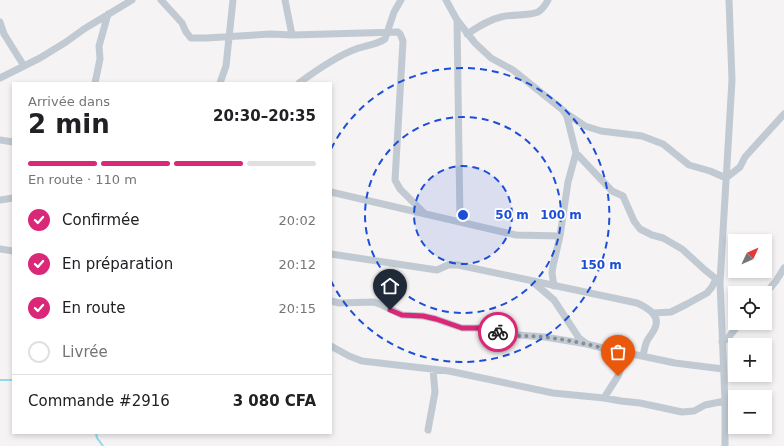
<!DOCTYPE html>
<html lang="fr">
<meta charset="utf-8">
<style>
:root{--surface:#fff;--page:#f2f2f2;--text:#202124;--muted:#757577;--line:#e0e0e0;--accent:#db2777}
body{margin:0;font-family:"DejaVu Sans",sans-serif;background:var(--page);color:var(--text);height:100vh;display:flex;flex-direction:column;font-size:15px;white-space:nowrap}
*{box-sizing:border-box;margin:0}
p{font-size:13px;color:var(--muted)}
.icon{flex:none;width:22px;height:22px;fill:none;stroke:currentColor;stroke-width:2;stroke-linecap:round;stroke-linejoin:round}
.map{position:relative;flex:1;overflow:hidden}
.side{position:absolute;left:12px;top:82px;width:320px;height:352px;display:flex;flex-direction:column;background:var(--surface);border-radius:0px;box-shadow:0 2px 6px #0003}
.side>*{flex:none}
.needle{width:26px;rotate:46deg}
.tools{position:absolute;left:728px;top:234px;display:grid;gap:8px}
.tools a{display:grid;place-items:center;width:44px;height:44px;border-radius:0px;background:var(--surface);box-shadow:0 2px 6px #0003;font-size:20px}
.pin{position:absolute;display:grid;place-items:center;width:34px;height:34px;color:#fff;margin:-41px -17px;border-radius:50% 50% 50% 0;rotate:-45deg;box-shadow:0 0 4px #0007}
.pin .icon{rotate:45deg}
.courier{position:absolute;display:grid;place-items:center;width:40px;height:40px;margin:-20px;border:3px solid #db2777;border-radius:50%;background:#fff;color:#222;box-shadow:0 1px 5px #0007}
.headline em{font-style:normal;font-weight:600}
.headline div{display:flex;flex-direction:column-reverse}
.headline{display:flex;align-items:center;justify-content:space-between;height:68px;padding:0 16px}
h1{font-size:26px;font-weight:600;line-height:30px}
.bar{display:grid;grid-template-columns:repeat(4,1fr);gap:6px 4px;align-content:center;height:48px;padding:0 16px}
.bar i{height:5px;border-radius:3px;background:var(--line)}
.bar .on{background:var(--accent)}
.bar p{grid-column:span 4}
.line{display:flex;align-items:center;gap:10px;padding:0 16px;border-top:1px solid var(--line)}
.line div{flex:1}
ol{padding:0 16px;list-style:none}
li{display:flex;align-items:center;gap:12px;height:44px}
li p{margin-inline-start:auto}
li .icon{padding:4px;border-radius:50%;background:var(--accent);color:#fff;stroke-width:4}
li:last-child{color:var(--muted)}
li i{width:22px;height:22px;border:2px solid var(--line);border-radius:50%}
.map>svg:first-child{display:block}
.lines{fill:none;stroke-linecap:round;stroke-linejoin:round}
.stream{stroke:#90daee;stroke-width:2}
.minor{stroke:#c1cad2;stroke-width:7}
.done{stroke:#868d94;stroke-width:4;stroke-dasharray:0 7.2}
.route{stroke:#db2777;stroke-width:5}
.ring{fill:none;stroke:#1d4ed8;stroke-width:2;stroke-dasharray:7 5}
.centre{fill:#1d4ed8;stroke:#fff;stroke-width:2}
.ring-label{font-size:12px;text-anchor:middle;font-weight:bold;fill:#1d4ed8;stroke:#fff;stroke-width:3.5;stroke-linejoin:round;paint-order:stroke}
</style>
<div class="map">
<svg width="784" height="446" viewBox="0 0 784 446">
<rect width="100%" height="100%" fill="#f5f3f3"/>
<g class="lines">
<path class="stream" d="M 0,380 L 13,380
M 96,433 L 97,438 L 103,446"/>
<path class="minor" d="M 161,0 L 182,23 L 186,32 L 191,38 L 206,38 L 271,34 L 292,35 L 398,32 L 400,34 L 403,41 L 395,180 L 400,189 L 425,214
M 285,0 L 292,35
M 446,0 L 457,20 L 475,43 L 491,58 L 513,70 L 564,111 L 567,117 L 576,153 L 612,191 L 623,196 L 634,221 L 640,229 L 652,235 L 663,238 L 682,249 L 705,270 L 720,282
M 457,20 L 460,221
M 0,22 L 4,34 L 24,66
M 467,34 C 478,27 488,20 501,17 C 512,14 529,16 538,12 C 543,9 546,4 548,0
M 0,78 L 40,58 L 66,42 L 84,29 L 132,0
M 95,83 L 100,59 L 99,46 L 108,14
M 220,83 L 226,66 L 233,0
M 299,83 C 314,72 339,55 356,49 C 366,45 376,45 385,39 L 394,12 L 401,0
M 564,112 L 585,126 L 601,131 L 642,136 L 663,144 L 689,165 L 710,171 L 726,178 L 740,167 L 745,157 L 784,114
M 0,140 L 13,142
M 331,192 L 516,235 L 560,236
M 0,200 L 13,198
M 0,249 L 13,251
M 331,254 L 437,270 L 448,265 L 458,265 L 637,303 C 648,308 662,316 654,330 C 652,334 649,337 647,341 C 645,345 644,351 643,356
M 534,283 L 554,300 L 579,338 L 587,344 L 622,353
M 554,286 L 552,273 L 553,266 L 560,236 L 568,182 L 576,153
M 765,294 L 776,281 L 784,268
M 331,301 L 339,303 L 374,302 L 382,305 L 402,315 L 423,316 L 436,319 L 462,328 L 489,328 L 503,334 L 545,337 L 587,344
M 654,313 L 671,312 L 687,304 L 707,293 L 712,287 L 716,279
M 722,342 L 727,339 L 740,323
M 331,346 L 349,356 L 362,361 L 449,371 L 553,393 L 604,398 L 621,401 L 640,403 L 682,412 L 694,411 L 705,405 L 725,401
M 604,398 L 618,376 L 621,368 L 622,353 L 637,355 L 675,363 L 723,369
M 428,430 L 435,392 L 433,370
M 725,446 L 725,401 L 720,282 L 732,80 L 729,0"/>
</g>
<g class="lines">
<path class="done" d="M 498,332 C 513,338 528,335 544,337 C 570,340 597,346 622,353 L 621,368 L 618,376"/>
<path class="route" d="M 390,310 L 402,315 L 423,316 L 436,319 L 462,328 L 489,328 L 498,332"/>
</g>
<circle cx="463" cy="215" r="49" fill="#1d4ed8" fill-opacity=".12"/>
<g class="ring">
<circle cx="463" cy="215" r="49"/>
<circle cx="463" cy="215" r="98"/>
<path d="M331 149A147 147 0 1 1 331 281"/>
</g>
<circle cx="463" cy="215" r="6" class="centre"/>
<g class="ring-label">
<text x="512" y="219">50 m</text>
<text x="561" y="219">100 m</text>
<text x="601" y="269">150 m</text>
</g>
</svg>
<div class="tools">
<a><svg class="needle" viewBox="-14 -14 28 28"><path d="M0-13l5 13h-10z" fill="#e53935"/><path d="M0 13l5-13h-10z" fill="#757577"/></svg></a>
<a><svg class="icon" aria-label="locate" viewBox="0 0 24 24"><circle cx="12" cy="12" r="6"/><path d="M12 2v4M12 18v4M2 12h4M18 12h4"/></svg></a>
<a>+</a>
<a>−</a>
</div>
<div class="pin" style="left:618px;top:376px;background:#ea580c"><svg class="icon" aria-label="bag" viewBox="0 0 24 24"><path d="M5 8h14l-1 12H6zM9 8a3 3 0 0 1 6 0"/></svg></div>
<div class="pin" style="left:390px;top:310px;background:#1f2937"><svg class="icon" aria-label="home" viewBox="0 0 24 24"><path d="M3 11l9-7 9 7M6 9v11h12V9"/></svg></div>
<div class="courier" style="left:498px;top:332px"><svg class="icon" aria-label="bike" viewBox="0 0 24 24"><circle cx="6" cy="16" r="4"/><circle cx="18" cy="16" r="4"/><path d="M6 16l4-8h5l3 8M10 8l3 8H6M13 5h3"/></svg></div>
<section class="side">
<div class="headline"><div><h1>2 min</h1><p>Arrivée dans</p></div><em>20:30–20:35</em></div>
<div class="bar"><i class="on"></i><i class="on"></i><i class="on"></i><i></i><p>En route · 110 m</p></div>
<ol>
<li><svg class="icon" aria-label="check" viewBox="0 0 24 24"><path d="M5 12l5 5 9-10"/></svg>Confirmée<p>20:02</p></li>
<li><svg class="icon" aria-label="check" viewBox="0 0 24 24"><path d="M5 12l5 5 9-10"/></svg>En préparation<p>20:12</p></li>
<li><svg class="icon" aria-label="check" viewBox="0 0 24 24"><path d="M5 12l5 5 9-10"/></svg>En route<p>20:15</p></li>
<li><i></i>Livrée</li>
</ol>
<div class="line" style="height:52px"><div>Commande #2916</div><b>3 080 CFA</b></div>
</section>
</div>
